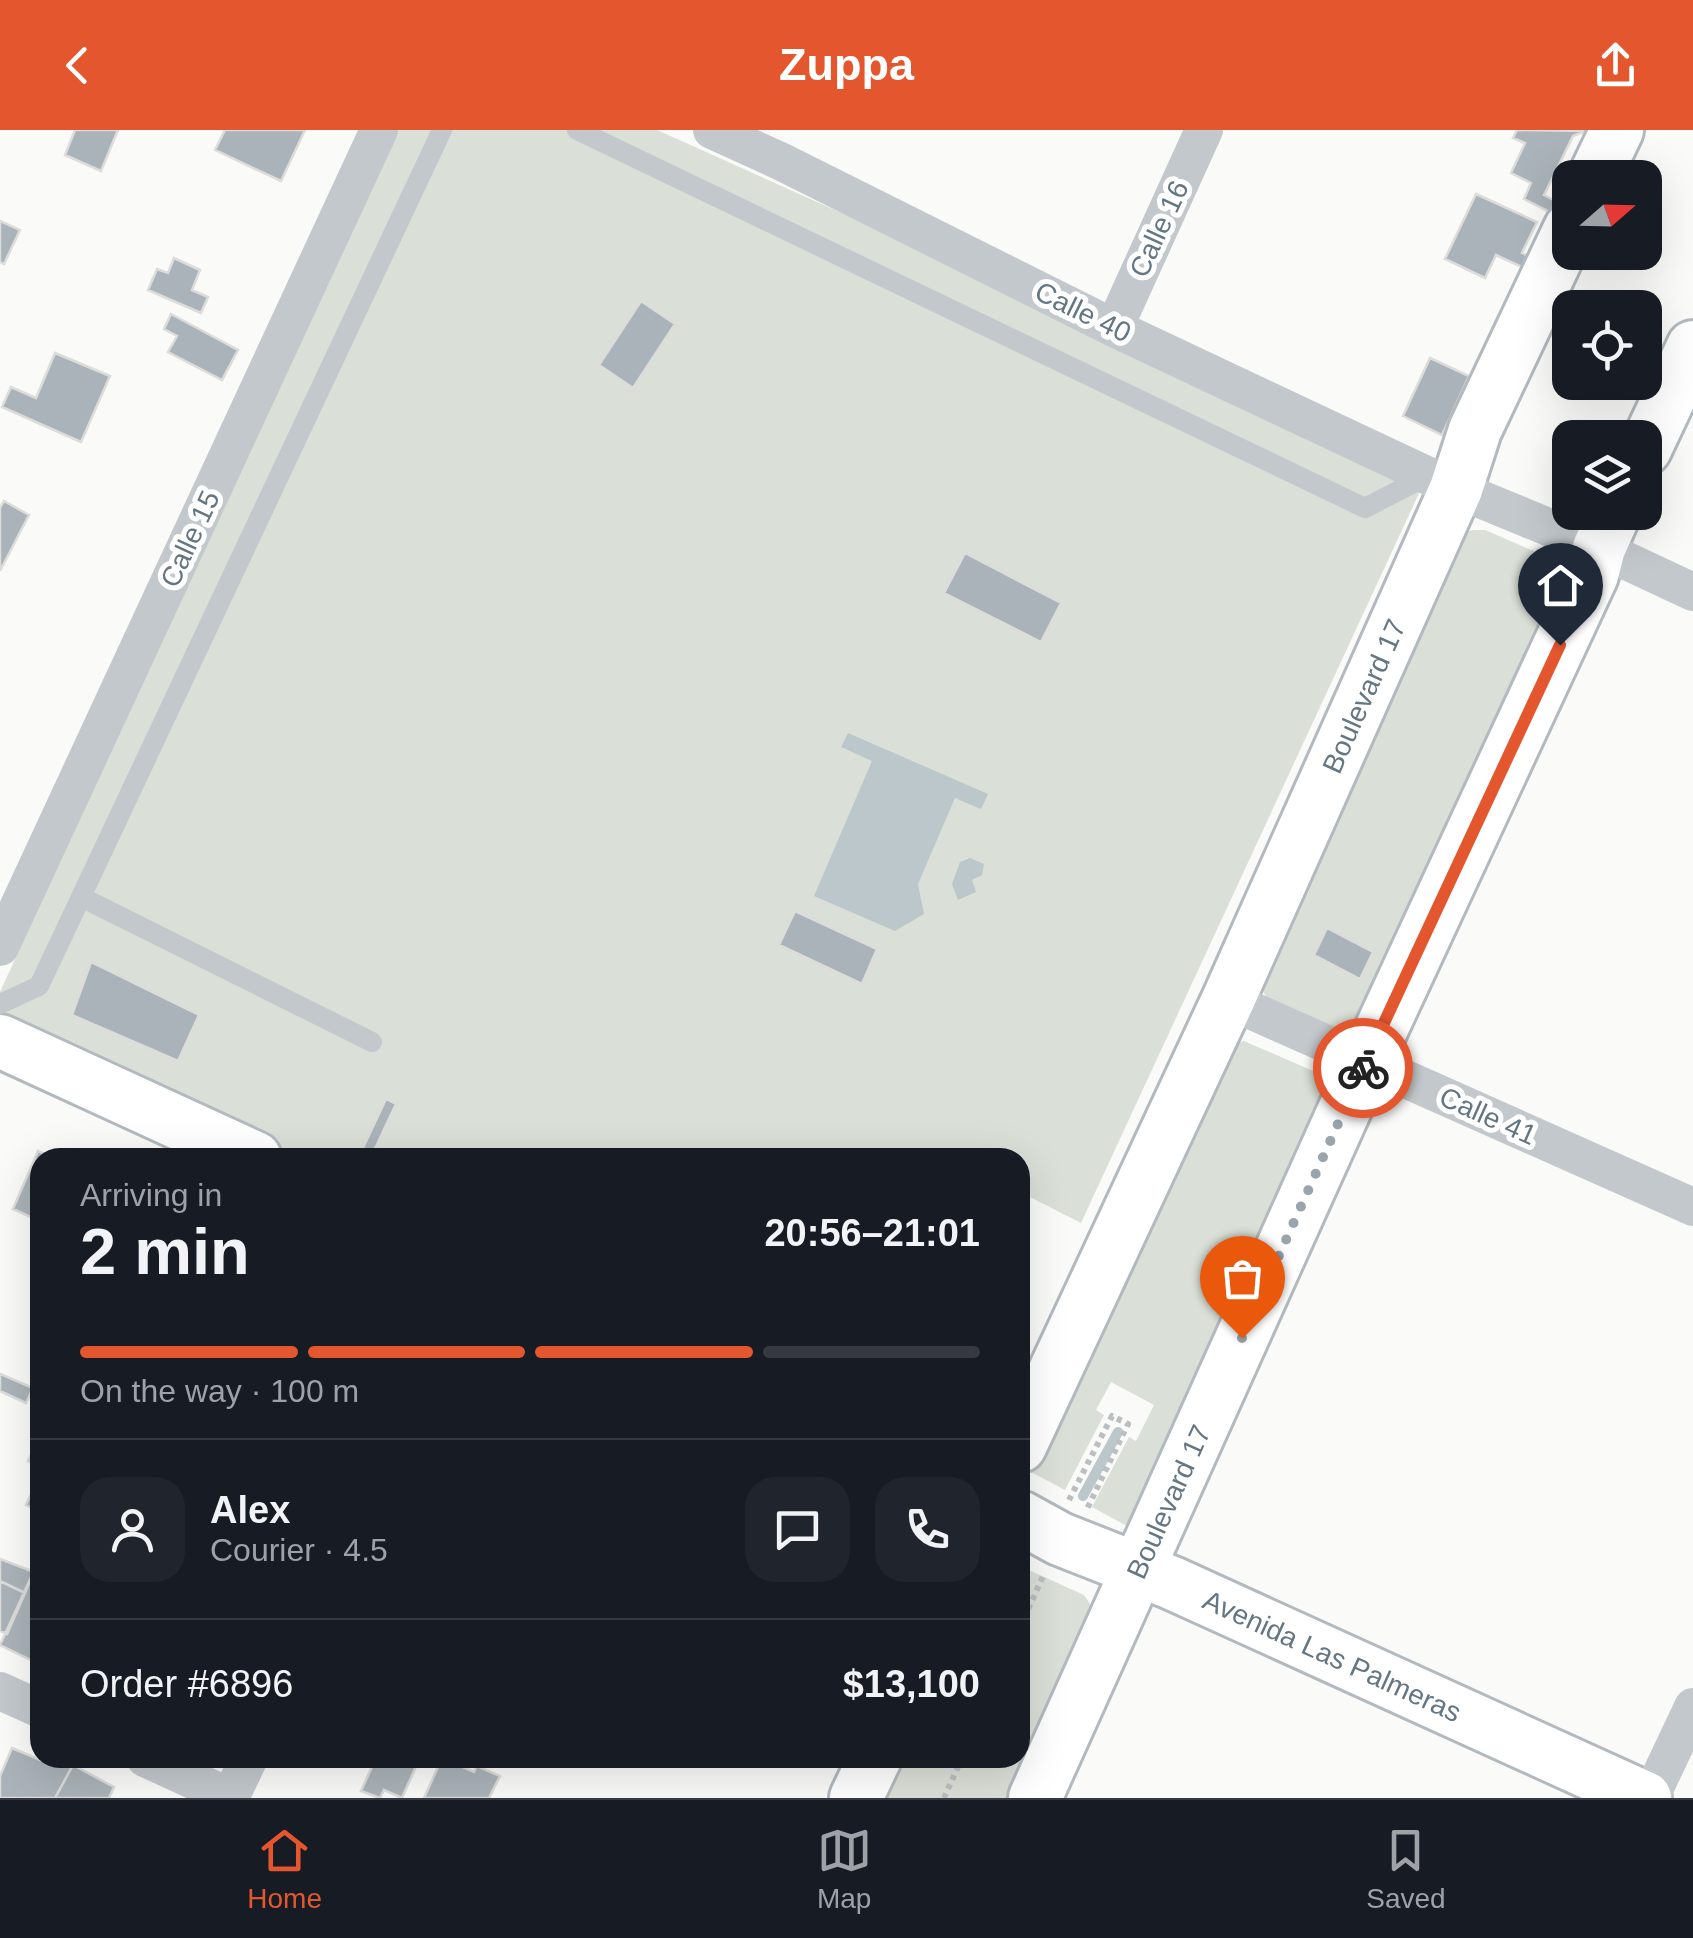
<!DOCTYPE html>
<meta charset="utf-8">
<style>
:root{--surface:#171b24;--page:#20242c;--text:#f1f3f6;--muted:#9ea1a6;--line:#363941;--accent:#e4572e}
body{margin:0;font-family:Helvetica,sans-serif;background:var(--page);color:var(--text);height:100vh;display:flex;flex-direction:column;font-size:38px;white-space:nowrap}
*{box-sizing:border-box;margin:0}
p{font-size:32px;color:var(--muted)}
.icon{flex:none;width:55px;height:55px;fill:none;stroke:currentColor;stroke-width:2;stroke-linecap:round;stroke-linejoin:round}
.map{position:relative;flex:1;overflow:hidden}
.panel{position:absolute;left:30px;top:1018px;width:1000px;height:620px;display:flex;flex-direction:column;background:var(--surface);border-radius:30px;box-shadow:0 10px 40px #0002}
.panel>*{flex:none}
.needle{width:65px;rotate:70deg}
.tools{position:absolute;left:1552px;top:30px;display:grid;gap:20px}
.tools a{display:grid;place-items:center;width:110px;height:110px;border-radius:20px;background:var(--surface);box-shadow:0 10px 40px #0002;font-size:50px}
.pin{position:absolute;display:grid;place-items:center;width:85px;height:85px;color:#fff;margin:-102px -42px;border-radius:50% 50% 50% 0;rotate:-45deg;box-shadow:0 0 10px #0007}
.pin .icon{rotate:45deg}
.courier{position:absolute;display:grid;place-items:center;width:100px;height:100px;margin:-50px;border:8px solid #e4572e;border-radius:50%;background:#fff;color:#222;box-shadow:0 2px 12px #0007}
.head em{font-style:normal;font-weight:700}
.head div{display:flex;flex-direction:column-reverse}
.head{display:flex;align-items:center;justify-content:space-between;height:170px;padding:0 50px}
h1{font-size:65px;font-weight:700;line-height:75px}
.bar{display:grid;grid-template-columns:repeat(4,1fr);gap:15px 10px;align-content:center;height:120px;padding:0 50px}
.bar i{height:12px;border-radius:8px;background:var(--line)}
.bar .current{background:var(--accent)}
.bar p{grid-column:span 4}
.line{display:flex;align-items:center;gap:25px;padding:0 50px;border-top:2px solid var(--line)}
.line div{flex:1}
.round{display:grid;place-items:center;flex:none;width:105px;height:105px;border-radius:30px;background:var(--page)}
header{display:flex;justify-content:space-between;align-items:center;height:130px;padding:0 50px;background:var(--accent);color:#fff;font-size:45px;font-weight:700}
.dock{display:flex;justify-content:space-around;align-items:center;height:140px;border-top:2px solid var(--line);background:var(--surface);font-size:28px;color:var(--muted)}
.dock a{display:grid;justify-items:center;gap:5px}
.dock .current{color:var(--accent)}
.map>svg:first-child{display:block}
.green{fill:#dadfd7}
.water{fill:#bbc7cb}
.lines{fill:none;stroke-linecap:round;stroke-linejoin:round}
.stream{stroke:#bbc7cb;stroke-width:10}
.building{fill:#aab3b9;stroke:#dcdcda;stroke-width:2.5}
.secondary-casing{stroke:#b3babf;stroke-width:58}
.path{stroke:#bbbfc2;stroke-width:6;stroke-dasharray:5 5;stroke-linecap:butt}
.lane{stroke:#c3c8cc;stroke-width:20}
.street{stroke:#c3c8cc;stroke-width:38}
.secondary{stroke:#fff;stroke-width:52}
.done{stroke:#99a4ac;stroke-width:10;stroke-dasharray:0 18}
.route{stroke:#e4572e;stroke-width:12}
.labels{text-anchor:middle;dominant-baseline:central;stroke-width:10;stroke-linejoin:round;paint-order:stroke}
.street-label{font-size:28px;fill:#657683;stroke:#fff}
</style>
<header><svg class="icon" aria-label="back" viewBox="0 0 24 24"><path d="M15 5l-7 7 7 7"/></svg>Zuppa<svg class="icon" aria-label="share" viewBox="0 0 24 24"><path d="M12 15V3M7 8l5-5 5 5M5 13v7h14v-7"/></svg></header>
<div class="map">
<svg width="1693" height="1668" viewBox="0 0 1693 1668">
<rect width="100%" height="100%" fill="#fafaf8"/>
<path class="green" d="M 393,0 L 657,0 L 1427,346 L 1081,1093 L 1020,1062 L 1020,1028 L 297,1027 L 0,881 L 0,862 Z
M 1473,400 L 1485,400 L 1561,433 L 1568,442 L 1353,902 L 1338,902 L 1271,874 L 1264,863 L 1259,847 L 1461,404 Z
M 1244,911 L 1327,947 L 1335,960 L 1138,1402 L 1092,1377 L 1129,1307 L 1136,1311 L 1154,1275 L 1111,1252 L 1096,1280 L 1104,1285 L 1065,1360 L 1029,1341 L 1219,920 Z
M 1020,1436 L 1084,1465 L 1090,1474 L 1090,1486 L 1010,1668 L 868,1668 L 887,1628 L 1020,1628 Z"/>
<path class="water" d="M 848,603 L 988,664 L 981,679 L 955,668 L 918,754 L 924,784 L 895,801 L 814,766 L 872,631 L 841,617 Z
M 970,728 L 984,734 L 982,745 L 972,750 L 976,762 L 958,770 L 952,754 L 960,732 Z"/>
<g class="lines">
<path class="stream" d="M 1083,1366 L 1118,1302"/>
</g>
<path class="building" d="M 75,0 L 118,0 L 101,41 L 65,25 Z
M 225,0 L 305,0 L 281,51 L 215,20 Z
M 1517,0 L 1586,1 L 1573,6 L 1544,65 L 1557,72 L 1552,83 L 1524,69 L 1531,53 L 1511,43 L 1525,13 L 1513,8 Z
M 1476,64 L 1537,92 L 1522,123 L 1540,131 L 1535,143 L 1496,125 L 1485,148 L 1445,129 Z
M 0,91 L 20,100 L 4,134 L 0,132 Z
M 174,128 L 200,140 L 192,160 L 208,167 L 201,183 L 148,160 L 157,139 L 168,143 Z
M 641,171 L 675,194 L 633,258 L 599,235 Z
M 171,184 L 238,220 L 222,250 L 168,222 L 177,206 L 164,199 Z
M 55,223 L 110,246 L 81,312 L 2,277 L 11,257 L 36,268 Z
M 1430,228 L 1469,246 L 1442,305 L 1403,286 Z
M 4,371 L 29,385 L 0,441 L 0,378 Z
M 965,423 L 1061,473 L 1041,512 L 944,463 Z
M 795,781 L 877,819 L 862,854 L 779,815 Z
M 1327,798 L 1373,822 L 1360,849 L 1314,825 Z
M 91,832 L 199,885 L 178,931 L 72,885 Z
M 386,969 L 396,974 L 372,1025 L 362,1020 Z
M 38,1021 L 54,1028 L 40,1028 L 40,1077 L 38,1076 L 33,1088 L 13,1079 Z
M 0,1244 L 33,1258 L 26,1273 L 0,1261 Z
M 40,1307 L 40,1338 L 28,1331 Z
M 40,1345 L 40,1382 L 26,1375 Z
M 0,1429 L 34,1442 L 25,1463 L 0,1451 Z
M 37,1434 L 40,1436 L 39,1534 L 0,1515 Z
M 0,1451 L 25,1463 L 7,1504 L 0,1501 Z
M 12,1618 L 40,1630 L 41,1628 L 58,1628 L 73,1635 L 55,1668 L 0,1668 L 0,1646 Z
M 376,1628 L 404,1628 L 417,1634 L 402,1668 L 384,1660 L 380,1668 L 361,1661 Z
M 442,1628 L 460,1628 L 458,1635 L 474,1642 L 477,1636 L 500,1646 L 489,1668 L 424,1668 Z
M 73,1635 L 114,1657 L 109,1668 L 55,1668 Z"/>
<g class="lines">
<defs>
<g id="secondary">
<path d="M 1594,48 L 1617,0"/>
<path d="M 1645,319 L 1693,217"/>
<path d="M 0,911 L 255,1028"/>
<path id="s1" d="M 1020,1316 L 1228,870 L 1456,359 L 1475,300 L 1570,99"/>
<path id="s2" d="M 1020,1387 L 1060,1409 L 1172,1453 L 1645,1668"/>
<path d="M 856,1668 L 875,1628"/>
<path id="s3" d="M 1035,1668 L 1366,932 L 1592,445 L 1599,418 L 1615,382"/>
</g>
</defs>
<use href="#secondary" class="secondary-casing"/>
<path class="path" d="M 1069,1370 L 1112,1286 L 1128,1294 L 1087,1379
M 1020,1497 L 1044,1444
M 944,1668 L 962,1628"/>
<path class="lane" d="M 577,0 L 1365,378 L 1427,346
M 0,874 L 39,856 L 81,767
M 372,912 L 81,767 L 442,0"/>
<path class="street" d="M 712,0 L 780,31 L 1114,198 L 1456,359 L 1599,418 L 1693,462
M 1114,198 L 1204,0
M 0,817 L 379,0
M 1228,870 L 1693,1077
M 0,1561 L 40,1579
M 145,1628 L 232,1668
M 230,1668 L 249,1628
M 1650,1668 L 1693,1577"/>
<use href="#secondary" class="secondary"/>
</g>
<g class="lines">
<path class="done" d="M 1242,1208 L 1363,938"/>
<path class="route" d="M 1363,938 L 1560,515"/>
</g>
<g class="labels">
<g class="street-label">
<text transform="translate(1159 99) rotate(-65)">Calle 16</text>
<text transform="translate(1083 182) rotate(26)">Calle 40</text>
<text transform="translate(190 409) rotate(-65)">Calle 15</text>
<text stroke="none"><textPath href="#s1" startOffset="825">Boulevard 17</textPath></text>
<text transform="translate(1488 986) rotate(24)">Calle 41</text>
<text stroke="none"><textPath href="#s3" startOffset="325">Boulevard 17</textPath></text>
<text stroke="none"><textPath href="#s2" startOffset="342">Avenida Las Palmeras</textPath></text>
</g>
</g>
</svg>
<div class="tools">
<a><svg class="needle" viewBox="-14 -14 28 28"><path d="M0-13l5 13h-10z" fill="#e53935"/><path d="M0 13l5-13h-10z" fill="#9ea1a6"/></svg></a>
<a><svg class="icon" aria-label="locate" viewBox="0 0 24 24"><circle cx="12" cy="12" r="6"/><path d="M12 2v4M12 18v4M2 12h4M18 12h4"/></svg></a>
<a><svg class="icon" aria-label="layers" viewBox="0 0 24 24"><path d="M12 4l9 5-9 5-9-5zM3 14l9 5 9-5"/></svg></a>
</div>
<div class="pin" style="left:1242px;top:1208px;background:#ea580c"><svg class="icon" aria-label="bag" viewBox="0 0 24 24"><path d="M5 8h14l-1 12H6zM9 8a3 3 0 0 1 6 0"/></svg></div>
<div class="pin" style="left:1560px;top:515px;background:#1f2937"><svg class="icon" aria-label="home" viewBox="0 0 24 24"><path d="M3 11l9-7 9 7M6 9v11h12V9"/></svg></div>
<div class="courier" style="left:1363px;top:938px"><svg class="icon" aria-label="bike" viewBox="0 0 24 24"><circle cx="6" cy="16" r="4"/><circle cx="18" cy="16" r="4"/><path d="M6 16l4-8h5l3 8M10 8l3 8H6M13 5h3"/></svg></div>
<section class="panel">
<div class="head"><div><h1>2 min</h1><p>Arriving in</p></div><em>20:56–21:01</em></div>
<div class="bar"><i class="current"></i><i class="current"></i><i class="current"></i><i></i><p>On the way · 100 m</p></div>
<div class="line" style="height:180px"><a class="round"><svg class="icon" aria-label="person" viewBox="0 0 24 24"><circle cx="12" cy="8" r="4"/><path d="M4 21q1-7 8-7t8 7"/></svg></a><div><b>Alex</b><p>Courier · 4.5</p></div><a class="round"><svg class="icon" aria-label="chat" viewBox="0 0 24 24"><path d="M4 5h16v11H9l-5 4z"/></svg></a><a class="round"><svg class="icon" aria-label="phone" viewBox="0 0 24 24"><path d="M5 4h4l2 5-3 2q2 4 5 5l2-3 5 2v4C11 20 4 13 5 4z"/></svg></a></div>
<div class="line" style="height:130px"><div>Order #6896</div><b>$13,100</b></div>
</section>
</div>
<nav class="dock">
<a class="current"><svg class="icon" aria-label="home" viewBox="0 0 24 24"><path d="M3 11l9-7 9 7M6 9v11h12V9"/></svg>Home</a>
<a><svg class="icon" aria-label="map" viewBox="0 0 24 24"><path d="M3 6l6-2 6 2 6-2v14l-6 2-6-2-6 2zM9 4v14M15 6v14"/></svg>Map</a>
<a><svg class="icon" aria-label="saved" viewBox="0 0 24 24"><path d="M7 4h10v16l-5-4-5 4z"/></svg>Saved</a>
</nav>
